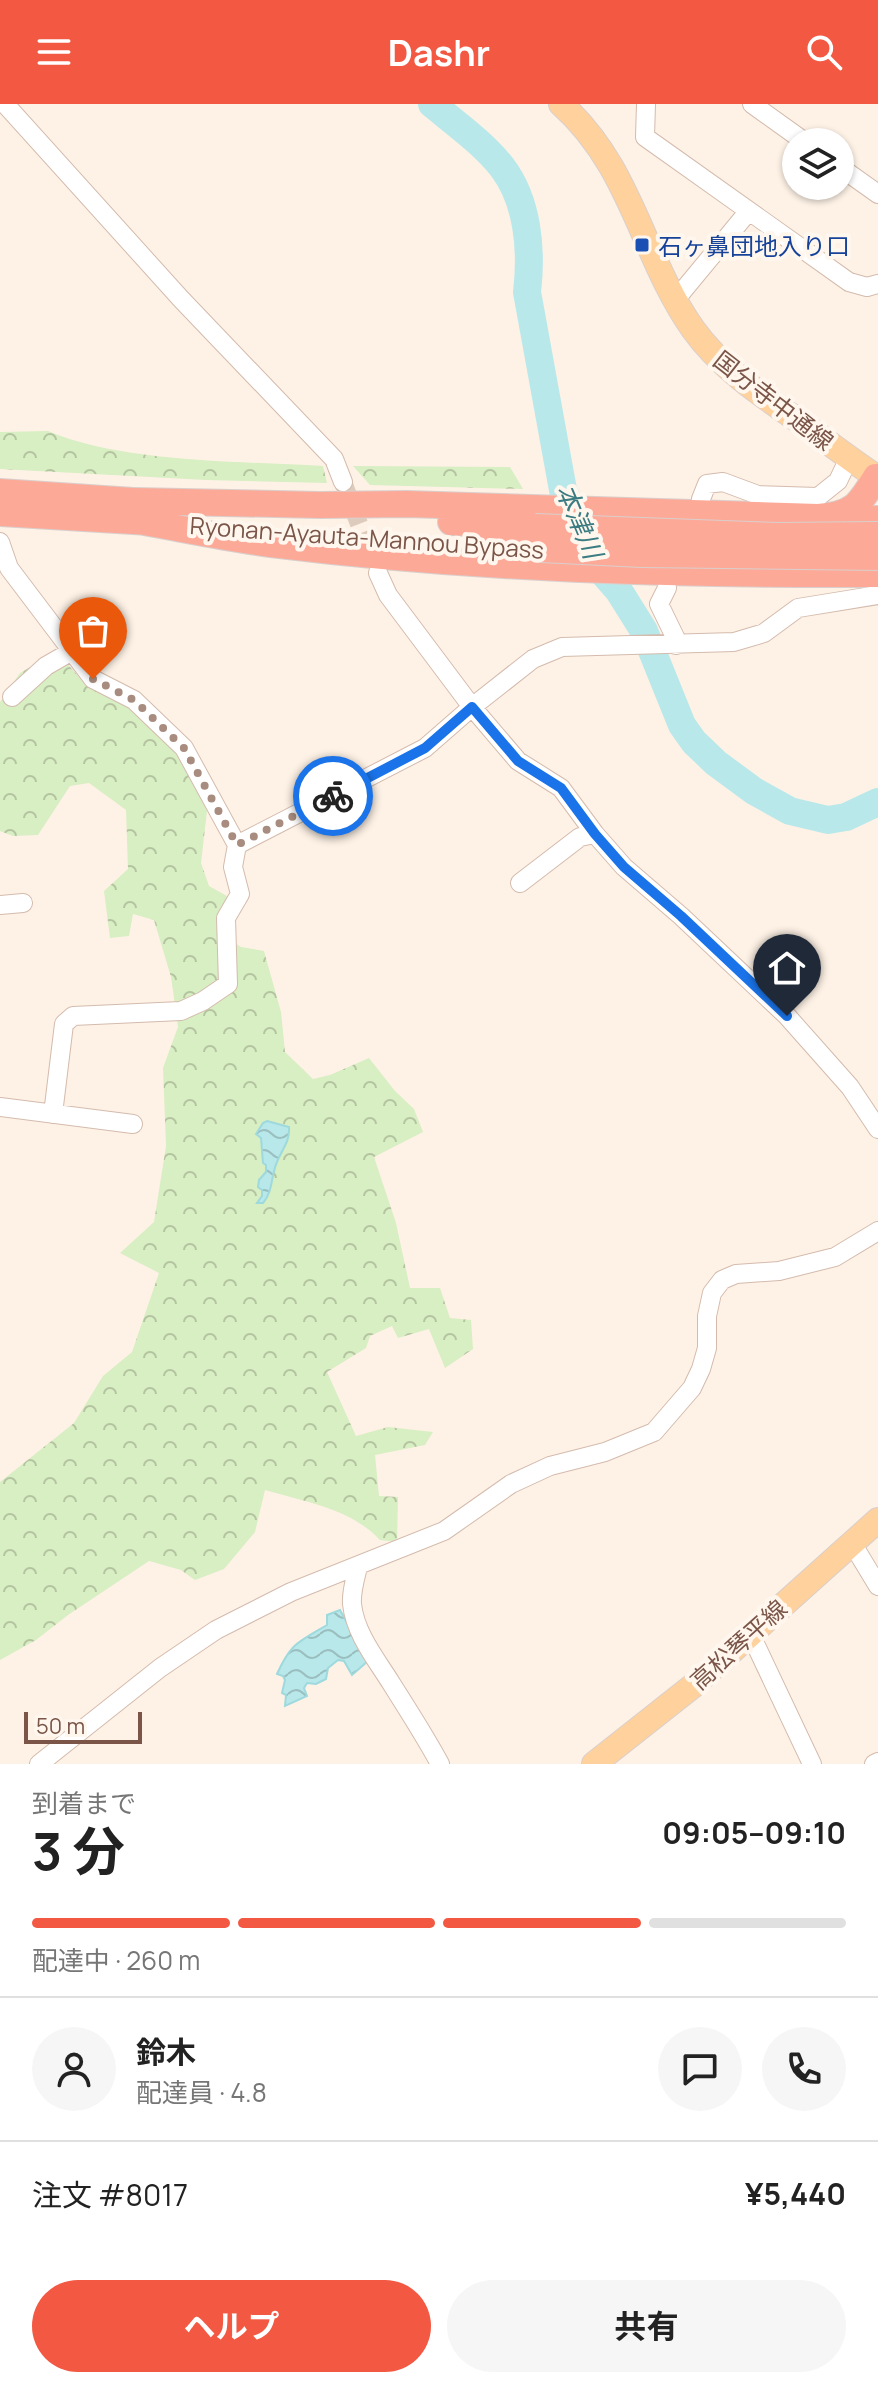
<!DOCTYPE html>
<html lang="ja">
<meta charset="utf-8">
<style>
:root{--surface:#fff;--page:#f6f6f6;--text:#222;--muted:#767676;--line:#e0e0e0;--accent:#f25842}
body{margin:0;font-family:Manrope,"Noto Sans JP",sans-serif;background:var(--page);color:var(--text);height:100vh;display:flex;flex-direction:column;font-size:30px;white-space:nowrap}
*{box-sizing:border-box;margin:0}
p{font-size:26px;color:var(--muted)}
.icon{flex:none;width:44px;height:44px;fill:none;stroke:currentColor;stroke-width:2;stroke-linecap:round;stroke-linejoin:round}
.map{position:relative;height:1660px;overflow:hidden}
.drawer{display:flex;flex-direction:column;background:var(--surface);flex:1}
.drawer>*{flex:none}
.buttons{position:absolute;left:782px;top:24px;display:grid;gap:16px}
.buttons a{display:grid;place-items:center;width:72px;height:72px;border-radius:50%;background:var(--surface);box-shadow:0 2px 6px #0004;font-size:40px}
.scale{position:absolute;left:24px;bottom:20px;width:118px;box-sizing:border-box;padding-left:8px;border:4px solid #7a5548;border-top:0;font-size:22px;line-height:28px;white-space:nowrap;color:#7a5548;-webkit-text-stroke:6px #fff7ee;paint-order:stroke}
.pin{position:absolute;display:grid;place-items:center;width:68px;height:68px;color:#fff;margin:-82px -34px;border-radius:50% 50% 50% 0;rotate:-45deg;box-shadow:0 0 8px #0007}
.pin .icon{rotate:45deg}
.courier{position:absolute;display:grid;place-items:center;width:80px;height:80px;margin:-40px;border:6px solid #1a73e8;border-radius:50%;background:#fff;color:#222;box-shadow:0 2px 10px #0007}
.headline em{font-style:normal;font-weight:700}
.headline div{display:flex;flex-direction:column-reverse}
.headline{display:flex;align-items:center;justify-content:space-between;height:136px;padding:0 32px}
h1{font-size:52px;font-weight:700;line-height:60px}
.bar{display:grid;grid-template-columns:repeat(4,1fr);gap:12px 8px;align-content:center;height:96px;padding:0 32px}
.bar i{height:10px;border-radius:6px;background:var(--line)}
.bar .on{background:var(--accent)}
.bar p{grid-column:span 4}
.line{display:flex;align-items:center;gap:20px;padding:0 32px;border-top:2px solid var(--line)}
.line div{flex:1}
.round{display:grid;place-items:center;flex:none;width:84px;height:84px;border-radius:42px;background:var(--page)}
.button{display:flex;gap:16px;margin-top:auto;padding:16px 32px}
.button a{flex:1;height:92px;border-radius:48px;background:var(--accent);color:#fff;font-size:32px;font-weight:700;line-height:92px;text-align:center}
.button a+a{background:var(--page);color:var(--text)}
header{display:flex;justify-content:space-between;align-items:center;height:104px;padding:0 32px;background:var(--accent);color:#fff;font-size:36px;font-weight:700}
.map>svg:first-child{display:block}
.forest{fill:url(#forest-crowns)}
.water{fill:url(#water-waves);stroke:#9ed9dd;stroke-width:2}
.lines{fill:none;stroke-linecap:round;stroke-linejoin:round}
.river{stroke:#b8e8ea;stroke-width:28}
.minor-tunnel{stroke:#ddcbbe;stroke-width:18;stroke-dasharray:18 9;stroke-linecap:butt}
.minor-casing{stroke:#d4bbad;stroke-width:20}
.major-casing{stroke:#dacfcc;stroke-width:26}
.highway-casing{stroke:#dacfcc;stroke-width:28}
.minor{stroke:#fff;stroke-width:18}
.major{stroke:#ffd19c;stroke-width:24}
.highway{stroke:#fda998;stroke-width:26}
.highway-bridge-casing{stroke:#dacfcc;stroke-width:28;stroke-linecap:butt}
.highway-bridge{stroke:#fda998;stroke-width:26}
.done{stroke:#a88c7f;stroke-width:8;stroke-dasharray:0 14.4}
.route{stroke:#1a73e8;stroke-width:10}
.transit-dot{fill:#1a4fb4;stroke:#fff7ee;stroke-width:3}
.labels{text-anchor:middle;dominant-baseline:central;stroke-width:8;stroke-linejoin:round;paint-order:stroke}
.transit-label{font-size:24px;fill:#164399;stroke:#fff7ee;text-anchor:start}
.street-label{font-size:24px;fill:#7a5548;stroke:#fff7ee}
.water-label{font-size:26px;font-style:italic;fill:#3a7c81;stroke:#fff7ee}
</style>
<header><svg class="icon" aria-label="menu" viewBox="0 0 24 24"><path d="M4 6h16M4 12h16M4 18h16"/></svg>Dashr<svg class="icon" aria-label="search" viewBox="0 0 24 24"><circle cx="10" cy="10" r="6"/><path d="M15 15l6 6"/></svg></header>
<div class="map">
<svg width="878" height="1660" viewBox="0 0 878 1660">
<defs>
<pattern id="forest-crowns" width="20" height="18" patternUnits="userSpaceOnUse" patternTransform="scale(2)"><rect width="20" height="18" fill="#d8eec3"/><path d="M2 6a3 3 0 1 1 6 0M12 15a3 3 0 1 1 6 0" fill="none" stroke="#b4c4a0"/></pattern>
<pattern id="water-waves" width="16" height="10" patternUnits="userSpaceOnUse" patternTransform="scale(2)"><rect width="16" height="10" fill="#b8e8ea"/><path d="M0 5q4-4 8 0t8 0" fill="none" stroke="#9bbfc0"/></pattern>
</defs>
<rect width="100%" height="100%" fill="#fef2e6"/>
<path class="forest" d="M 48,327 C 123,359 240,357 323,362 L 327,379 L 206,376 L 0,365 L 0,328 Z
M 353,362 L 510,363 L 523,385 L 370,381 Z
M 57,548 L 84,579 L 128,603 L 177,646 L 207,707 L 201,759 L 209,782 L 227,792 L 220,829 L 241,843 L 264,847 L 281,908 L 285,948 L 313,975 L 330,971 L 369,954 L 395,987 L 414,1005 L 423,1028 L 374,1053 L 396,1119 L 410,1184 L 440,1184 L 450,1214 L 471,1216 L 473,1245 L 445,1264 L 429,1225 L 398,1234 L 392,1222 L 370,1232 L 366,1244 L 327,1268 L 356,1332 L 388,1323 L 433,1328 L 425,1341 L 375,1351 L 379,1392 L 398,1393 L 397,1438 L 380,1436 C 350,1404 305,1398 265,1386 L 255,1428 L 224,1465 L 195,1476 L 181,1466 L 149,1457 L 68,1511 L 36,1536 L 0,1556 L 0,1378 L 74,1319 L 103,1272 L 132,1248 L 159,1169 L 120,1149 L 154,1118 L 166,1042 L 163,964 L 178,923 L 171,873 L 154,816 L 133,810 L 129,832 L 110,834 L 104,787 L 128,765 L 126,706 L 89,679 L 70,682 L 38,731 L 13,732 L 0,727 L 0,598 L 20,569 Z"/>
<path class="water" d="M 267,1017 L 289,1023 C 290,1038 282,1045 277,1058 C 271,1071 273,1088 263,1099 L 257,1099 L 262,1092 L 262,1086 L 258,1083 L 259,1076 L 266,1068 L 266,1061 L 263,1059 L 261,1034 L 256,1030 L 263,1019 Z
M 340,1506 L 368,1557 L 352,1571 L 344,1557 L 338,1556 L 328,1564 L 326,1575 L 316,1580 L 307,1579 L 304,1584 L 307,1592 L 285,1602 L 286,1591 L 282,1589 L 285,1576 L 283,1572 L 277,1570 C 291,1539 298,1538 327,1521 L 327,1511 Z"/>
<g class="lines">
<path class="river" d="M 432,0 C 455,19 483,39 502,63 C 528,97 532,146 527,188 L 563,386 L 599,464 L 619,487 L 644,527 L 682,621 L 694,638 L 716,659 L 754,687 L 790,707 L 828,716 L 846,713 L 878,698"/>
<path class="minor-tunnel" d="M 343,378 L 374,459"/>
<defs>
<path id="minor" d="M 5,0 L 181,195 L 334,355 L 343,378
M 646,0 L 645,33 L 849,178 L 867,183 L 878,180
M 752,0 L 805,38
M 840,63 L 878,90
M 676,195 L 748,108
M 701,395 L 707,380 L 723,378 L 758,391 L 818,393 L 838,377 L 849,354
M 0,438 L 9,464 L 93,575 L 134,596 L 184,644 L 237,741 L 425,644 L 472,603 L 388,491 L 378,469
M 667,484 L 659,500 L 675,533 L 676,541
M 878,491 L 798,504 L 764,529 L 734,538 L 562,543 L 533,555 L 472,603 L 518,657 L 561,684 L 595,730 L 624,763 L 681,812 L 787,912 L 850,983 L 878,1025
M 12,593 L 46,562 L 72,547
M 520,779 L 580,733 L 595,730
M 0,801 L 23,799
M 0,1003 L 133,1020
M 53,1010 L 64,920 L 73,912 L 181,907 L 203,897 L 228,880 L 226,814 L 240,790 L 233,763 L 237,741
M 852,1439 L 878,1482
M 358,1463 C 355,1475 351,1488 352,1500 C 355,1529 376,1555 391,1579 C 408,1606 425,1632 440,1660
M 750,1529 L 812,1660
M 39,1660 L 160,1564 L 216,1526 L 291,1488 L 444,1427 L 511,1380 L 550,1362 L 605,1348 L 654,1328 L 692,1284 L 701,1265 L 707,1244 L 707,1212 L 712,1189 L 722,1176 L 736,1170 L 779,1167 L 835,1153 L 878,1127
M 874,1660 L 878,1658"/>
<path id="major" d="M 561,0 C 632,63 642,153 693,225 C 721,264 760,290 799,317 C 825,336 851,356 878,374
M 594,1660 L 694,1581 L 878,1416"/>
<path id="highway" d="M 0,388 L 148,398
M 134,397 L 320,401 L 407,400 L 818,413 C 853,411 859,401 876,373
M 0,409 L 150,418
M 834,414 L 878,415
M 133,416 C 179,424 225,434 271,440 C 473,465 675,471 878,470
M 451,418 L 535,423
M 481,441 L 541,445"/>
</defs>
<use href="#minor" class="minor-casing"/>
<use href="#major" class="major-casing"/>
<use href="#highway" class="highway-casing"/>
<use href="#minor" class="minor"/>
<use href="#major" class="major"/>
<use href="#highway" class="highway"/>
<defs>
<path id="highway-bridge" d="M 535,423 L 778,432 L 878,431
M 541,445 L 642,450 L 878,453"/>
</defs>
<use href="#highway-bridge" class="highway-bridge-casing"/>
<use href="#highway-bridge" class="highway-bridge"/>
</g>
<g class="lines">
<path class="done" d="M 93,575 L 134,596 L 184,644 L 237,741 L 333,692"/>
<path class="route" d="M 333,692 L 425,644 L 472,603 L 518,657 L 561,684 L 595,730 L 624,763 L 681,812 L 787,912"/>
</g>
<rect class="transit-dot" x="634" y="133" width="16" height="16" rx="4"/>
<g class="labels">
<g class="transit-label">
<text x="658" y="141">石ヶ鼻団地入り口</text>
</g>
<g class="street-label">
<text transform="translate(774 296) rotate(38)">国分寺中通線</text>
<text transform="translate(367 433) rotate(4)">Ryonan-Ayauta-Mannou Bypass</text>
<text transform="translate(738 1540) rotate(-42)">高松琴平線</text>
</g>
<g class="water-label">
<text transform="translate(580 417) rotate(67)">本津川</text>
</g>
</g>
</svg>
<div class="buttons">
<a><svg class="icon" aria-label="layers" viewBox="0 0 24 24"><path d="M12 4l9 5-9 5-9-5zM3 14l9 5 9-5"/></svg></a>
</div>
<div class="scale">50 m</div>
<div class="pin" style="left:93px;top:575px;background:#ea580c"><svg class="icon" aria-label="bag" viewBox="0 0 24 24"><path d="M5 8h14l-1 12H6zM9 8a3 3 0 0 1 6 0"/></svg></div>
<div class="pin" style="left:787px;top:912px;background:#1f2937"><svg class="icon" aria-label="home" viewBox="0 0 24 24"><path d="M3 11l9-7 9 7M6 9v11h12V9"/></svg></div>
<div class="courier" style="left:333px;top:692px"><svg class="icon" aria-label="bike" viewBox="0 0 24 24"><circle cx="6" cy="16" r="4"/><circle cx="18" cy="16" r="4"/><path d="M6 16l4-8h5l3 8M10 8l3 8H6M13 5h3"/></svg></div>
</div>
<section class="drawer">
<div class="headline"><div><h1>3 分</h1><p>到着まで</p></div><em>09:05–09:10</em></div>
<div class="bar"><i class="on"></i><i class="on"></i><i class="on"></i><i></i><p>配達中 · 260 m</p></div>
<div class="line" style="height:144px"><a class="round"><svg class="icon" aria-label="person" viewBox="0 0 24 24"><circle cx="12" cy="8" r="4"/><path d="M4 21q1-7 8-7t8 7"/></svg></a><div><b>鈴木</b><p>配達員 · 4.8</p></div><a class="round"><svg class="icon" aria-label="chat" viewBox="0 0 24 24"><path d="M4 5h16v11H9l-5 4z"/></svg></a><a class="round"><svg class="icon" aria-label="phone" viewBox="0 0 24 24"><path d="M5 4h4l2 5-3 2q2 4 5 5l2-3 5 2v4C11 20 4 13 5 4z"/></svg></a></div>
<div class="line" style="height:104px"><div>注文 #8017</div><b>¥5,440</b></div>
<div class="button"><a>ヘルプ</a><a>共有</a></div>
</section>
